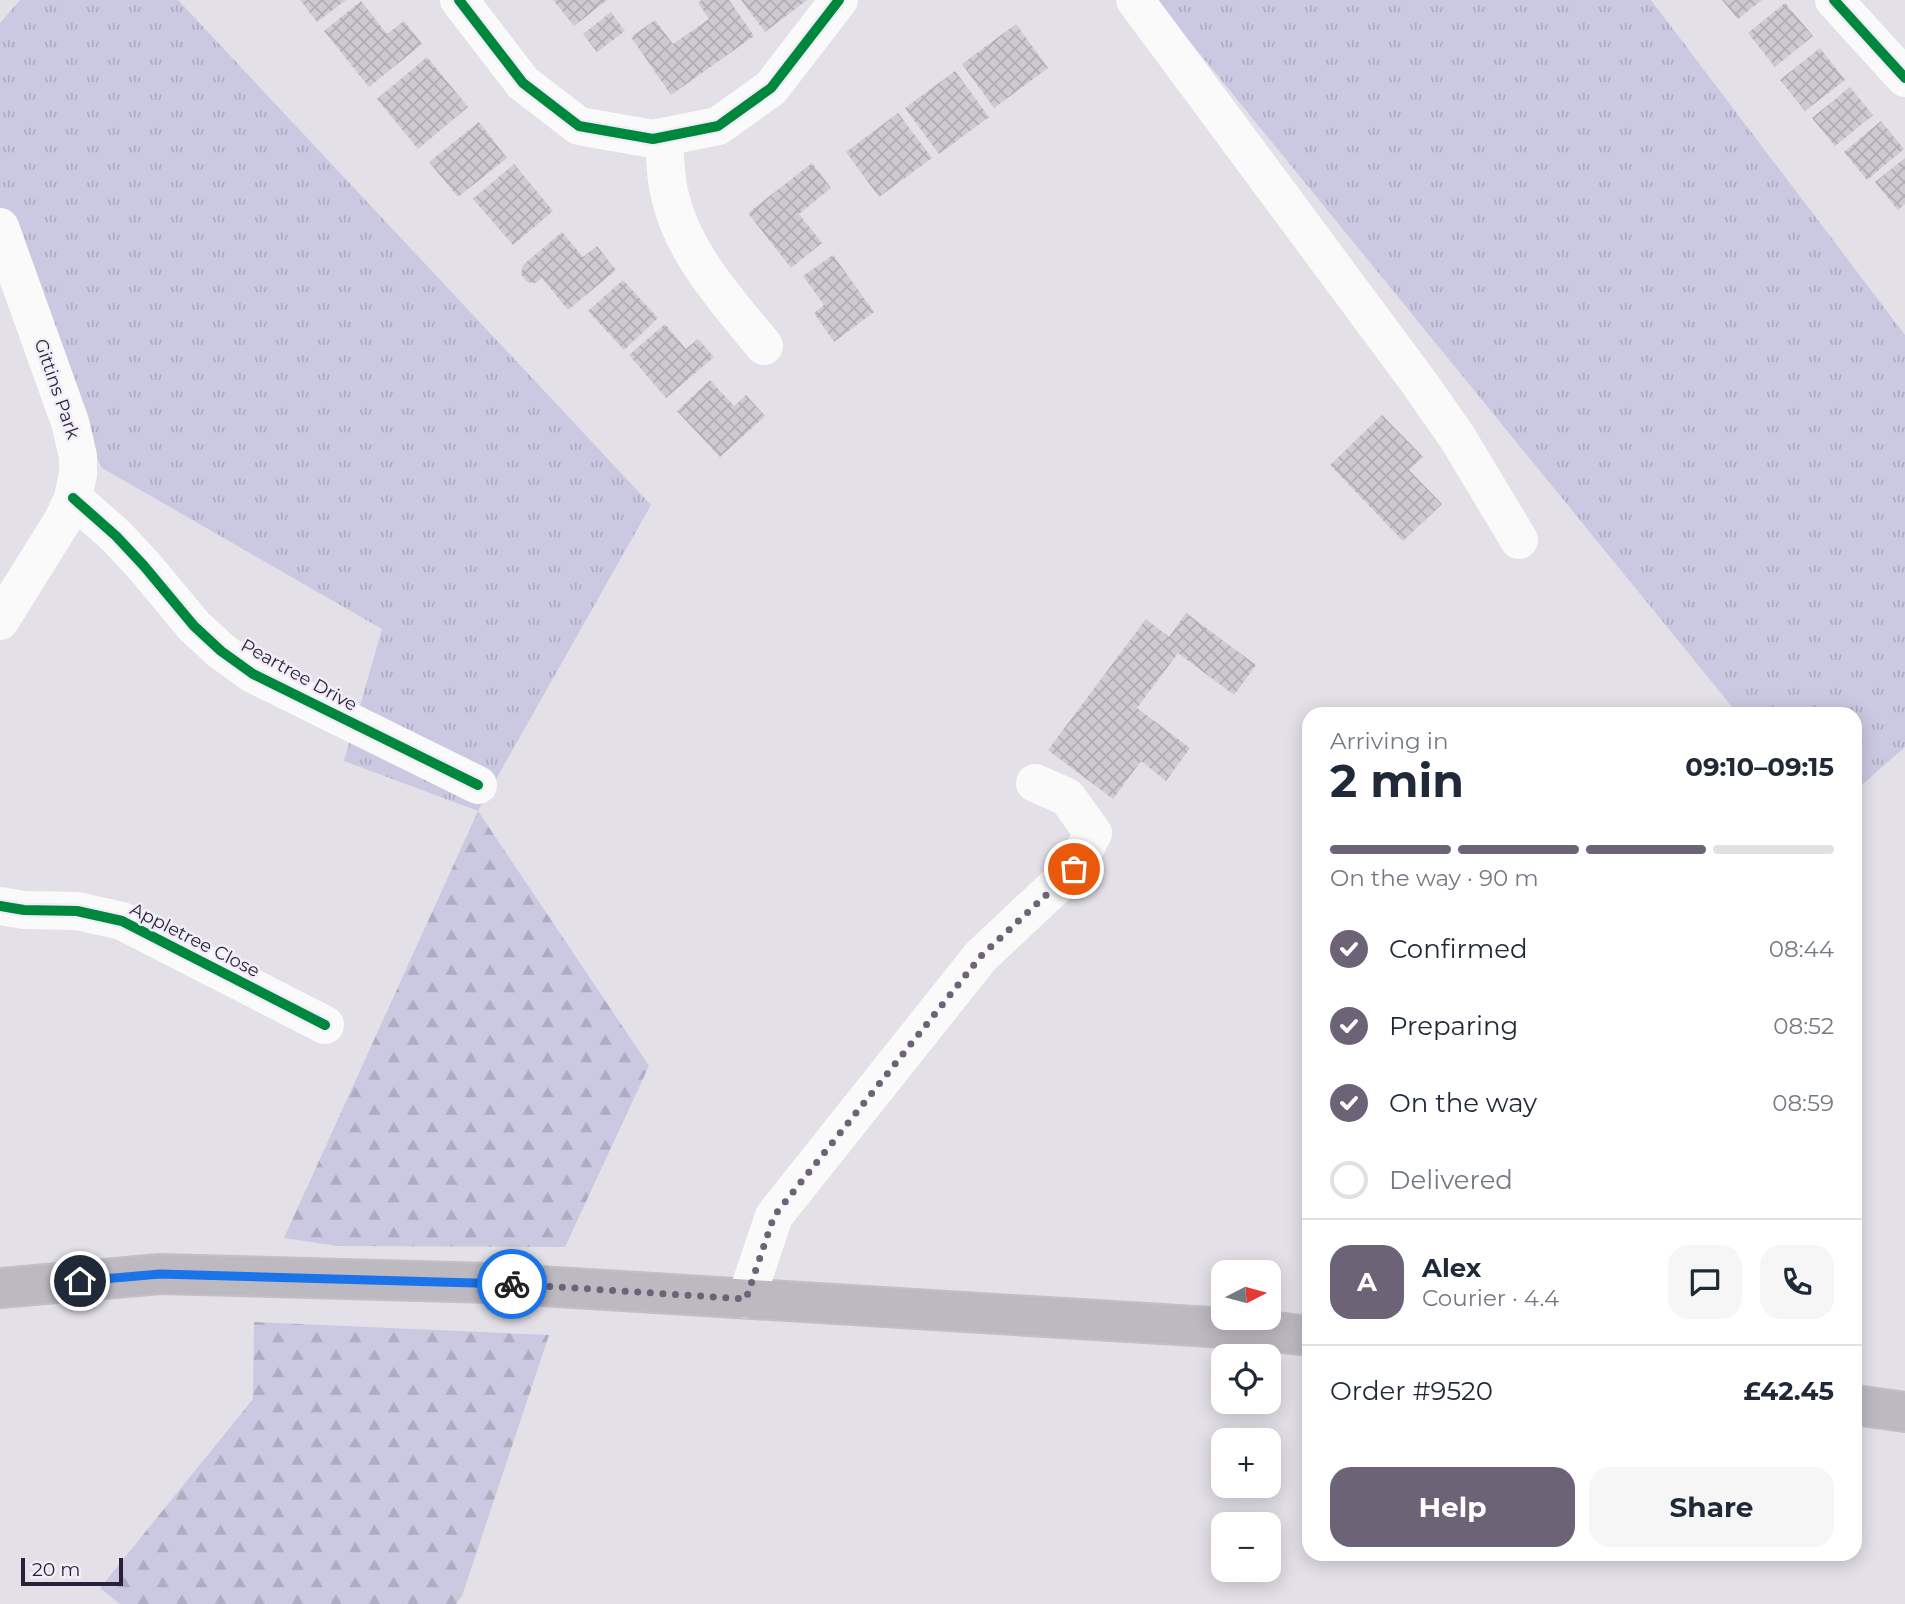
<!DOCTYPE html>
<meta charset="utf-8">
<style>
:root{--surface:#fff;--page:#f6f6f7;--text:#1f2937;--muted:#747a83;--line:#e0e1e3;--accent:#6c6377}
body{margin:0;font-family:Montserrat,sans-serif;background:var(--page);color:var(--text);height:100vh;display:flex;flex-direction:column;font-size:26px;white-space:nowrap}
*{box-sizing:border-box;margin:0}
p{font-size:23px;color:var(--muted)}
.icon{flex:none;width:38px;height:38px;fill:none;stroke:currentColor;stroke-width:2;stroke-linecap:round;stroke-linejoin:round}
.map{position:relative;flex:1;overflow:hidden}
.sheet{position:absolute;left:1302px;top:707px;width:560px;height:854px;display:flex;flex-direction:column;background:var(--surface);border-radius:21px;box-shadow:0 4px 18px #0003}
.sheet>*{flex:none}
.needle{width:46px;rotate:84deg}
.tools{position:absolute;left:1211px;top:1260px;display:grid;gap:14px}
.tools a{display:grid;place-items:center;width:70px;height:70px;border-radius:14px;background:var(--surface);box-shadow:0 4px 18px #0003;font-size:35px}
.scale{position:absolute;left:21px;bottom:18px;width:102px;box-sizing:border-box;padding-left:7px;border:4px solid #2c1f3a;border-top:0;font-size:19px;line-height:24px;white-space:nowrap;color:#2c1f3a;-webkit-text-stroke:5px #f0eef7;paint-order:stroke}
.pin{position:absolute;display:grid;place-items:center;width:60px;height:60px;color:#fff;margin:-30px;border:4px solid #fff;border-radius:50%;box-shadow:0 2px 7px #0007}
.courier{position:absolute;display:grid;place-items:center;width:70px;height:70px;margin:-35px;border:5px solid #1a73e8;border-radius:50%;background:#fff;color:#222;box-shadow:0 2px 9px #0007}
.overview em{font-style:normal;font-weight:700}
.overview div{display:flex;flex-direction:column-reverse}
.overview{display:flex;align-items:center;justify-content:space-between;height:119px;padding:0 28px}
h1{font-size:46px;font-weight:700;line-height:52px}
.bar{display:grid;grid-template-columns:repeat(4,1fr);gap:10px 7px;align-content:center;height:84px;padding:0 28px}
.bar i{height:9px;border-radius:5px;background:var(--line)}
.bar .on{background:var(--accent)}
.bar p{grid-column:span 4}
.line{display:flex;align-items:center;gap:18px;padding:0 28px;border-top:2px solid var(--line)}
.line div{flex:1}
.round{display:grid;place-items:center;flex:none;width:74px;height:74px;border-radius:21px;background:var(--page)}
ol{padding:0 28px;list-style:none}
li{display:flex;align-items:center;gap:21px;height:77px}
li p{margin-inline-start:auto}
li .icon{padding:7px;border-radius:50%;background:var(--accent);color:#fff;stroke-width:4}
li:last-child{color:var(--muted)}
li i{width:38px;height:38px;border:4px solid var(--line);border-radius:50%}
.primary-button{display:flex;gap:14px;margin-top:auto;padding:14px 28px}
.primary-button a{flex:1;height:80px;border-radius:21px;background:var(--accent);color:#fff;font-size:28px;font-weight:700;line-height:80px;text-align:center}
.primary-button a+a{background:var(--page);color:var(--text)}
.map>svg:first-child{display:block}
.grass{fill:url(#grass-tufts)}
.forest{fill:url(#forest-firs)}
.building{fill:url(#building-cross-hatch)}
.lines{fill:none;stroke-linecap:round;stroke-linejoin:round}
.highway-casing{stroke:#c2bfc7;stroke-width:42}
.minor{stroke:#fbfafb;stroke-width:38}
.highway{stroke:#bdb9c1;stroke-width:38}
.cycleway-casing{stroke:#f0eef7;stroke-width:15}
.cycleway{stroke:#00873e;stroke-width:10}
.done{stroke:#6c6377;stroke-width:7;stroke-dasharray:0 12.6}
.route{stroke:#1a73e8;stroke-width:9}
.labels{text-anchor:middle;dominant-baseline:central;stroke-width:5;stroke-linejoin:round;paint-order:stroke}
.street-label{font-size:18px;fill:#2c1f3a;stroke:#f0eef7}
</style>
<div class="map">
<svg width="1905" height="1604" viewBox="0 0 1905 1604">
<defs>
<pattern id="grass-tufts" width="24" height="20" patternUnits="userSpaceOnUse" patternTransform="scale(1.75)"><rect width="24" height="20" fill="#cbc9e1"/><path d="M3 7l-1-3M5 7V3M7 7l1-3M15 17l-1-3M17 17v-4M19 17l1-3" fill="none" stroke="#aeacc2"/></pattern>
<pattern id="forest-firs" width="22" height="20" patternUnits="userSpaceOnUse" patternTransform="scale(1.75)"><rect width="22" height="20" fill="#cbc9e1"/><path d="M5 1l3.5 6h-7zM16 11l3.5 6h-7z" fill="#aeacc2"/></pattern>
<pattern id="building-cross-hatch" width="8" height="8" patternUnits="userSpaceOnUse" patternTransform="scale(1.75)"><rect width="8" height="8" fill="#cdcad1"/><path d="M0 0l8 8M0 8l8-8" fill="none" stroke="#b0adb4"/></pattern>
</defs>
<rect width="100%" height="100%" fill="#e3e1e7"/>
<path class="grass" d="M 20,0 L 178,0 L 651,505 L 478,811 L 344,761 L 382,629 L 102,468 L 0,267 L 0,23 Z
M 1156,0 L 1651,0 L 1905,335 L 1905,747 L 1855,791 L 1855,714 L 1738,714 Z"/>
<path class="forest" d="M 478,811 L 649,1066 L 565,1247 L 338,1246 L 284,1238 Z
M 254,1322 L 549,1335 L 462,1596 L 456,1604 L 120,1604 L 100,1588 L 253,1399 Z"/>
<path class="building" d="M 300,0 L 346,0 L 317,22 Z
M 553,0 L 607,0 L 574,26 Z
M 702,0 L 729,0 L 754,36 L 671,95 L 631,37 L 655,20 L 673,44 L 709,19 L 698,3 Z
M 741,0 L 807,0 L 765,32 Z
M 1722,0 L 1762,0 L 1738,19 Z
M 361,1 L 387,34 L 404,21 L 422,44 L 369,87 L 324,31 Z
M 1785,3 L 1813,36 L 1775,67 L 1748,33 Z
M 611,12 L 625,31 L 597,52 L 583,34 Z
M 1016,24 L 1048,68 L 994,108 L 962,64 Z
M 1820,48 L 1845,80 L 1805,111 L 1780,80 Z
M 427,57 L 468,107 L 418,149 L 377,99 Z
M 955,71 L 989,117 L 939,154 L 905,108 Z
M 1850,87 L 1873,115 L 1835,146 L 1812,118 Z
M 898,113 L 932,158 L 879,197 L 846,152 Z
M 1881,121 L 1904,149 L 1867,180 L 1844,152 Z
M 479,122 L 507,158 L 458,197 L 429,162 Z
M 1905,158 L 1905,204 L 1898,210 L 1875,182 Z
M 812,163 L 831,188 L 799,214 L 822,243 L 791,268 L 748,213 Z
M 514,164 L 553,211 L 513,245 L 473,199 Z
M 562,232 L 583,257 L 597,246 L 616,270 L 568,310 L 542,278 L 536,283 L 527,282 L 521,274 L 523,265 Z
M 833,255 L 874,312 L 834,342 L 814,313 L 824,305 L 803,276 Z
M 623,280 L 658,318 L 624,350 L 588,311 Z
M 665,324 L 686,349 L 698,339 L 714,357 L 666,398 L 629,355 Z
M 710,380 L 734,406 L 746,395 L 765,416 L 720,457 L 677,411 Z
M 1382,415 L 1423,457 L 1409,470 L 1442,504 L 1403,541 L 1330,465 Z
M 1186,613 L 1256,665 L 1234,695 L 1178,653 L 1137,708 L 1190,748 L 1166,781 L 1141,761 L 1113,799 L 1048,750 L 1146,619 L 1169,637 Z"/>
<g class="lines">
<defs>
<path id="highway" d="M 0,1288 L 160,1274 L 491,1283 L 1260,1330 L 1309,1336
M 1855,1405 L 1905,1412"/>
</defs>
<use href="#highway" class="highway-casing"/>
<path class="minor" d="M 459,0 L 523,83 L 579,126 L 653,139 L 718,126 L 771,88 L 839,0
M 1135,0 L 1420,384 L 1457,437 L 1519,540
M 1834,0 L 1905,78
M 664,137 C 665,151 665,166 667,180 C 676,246 723,296 764,346
M 0,227 L 70,422 L 78,456 L 78,474 L 73,498 L 63,520 L 0,621
M 73,498 L 116,536 L 144,566 L 194,626 L 221,651 L 253,674 L 478,785
M 0,906 L 24,910 L 77,911 L 122,921 L 325,1025
M 746,1299 L 774,1216 L 981,956 L 1075,868 L 1093,833 L 1067,797 L 1035,783"/>
<use href="#highway" class="highway"/>
<defs>
<path id="cycleway" d="M 459,0 L 523,83 L 579,126 L 653,139 L 718,126 L 771,88 L 839,0
M 1834,0 L 1905,78
M 73,498 L 116,536 L 144,566 L 194,626 L 221,651 L 253,674 L 478,785
M 0,906 L 24,910 L 77,911 L 122,921 L 325,1025"/>
</defs>
<use href="#cycleway" class="cycleway-casing"/>
<use href="#cycleway" class="cycleway"/>
</g>
<g class="lines">
<path class="done" d="M 512,1284 L 746,1299 L 774,1216 L 981,956 L 1074,869"/>
<path class="route" d="M 80,1281 L 160,1274 L 512,1284"/>
</g>
<g class="labels">
<g class="street-label">
<text transform="translate(57 389) rotate(71)">Gittins Park</text>
<text transform="translate(299 675) rotate(29)">Peartree Drive</text>
<text transform="translate(195 940) rotate(27)">Appletree Close</text>
</g>
</g>
</svg>
<div class="tools">
<a><svg class="needle" viewBox="-14 -14 28 28"><path d="M0-13l5 13h-10z" fill="#e53935"/><path d="M0 13l5-13h-10z" fill="#747a83"/></svg></a>
<a><svg class="icon" aria-label="locate" viewBox="0 0 24 24"><circle cx="12" cy="12" r="6"/><path d="M12 2v4M12 18v4M2 12h4M18 12h4"/></svg></a>
<a>+</a>
<a>−</a>
</div>
<div class="scale">20 m</div>
<div class="pin" style="left:1074px;top:869px;background:#ea580c"><svg class="icon" aria-label="bag" viewBox="0 0 24 24"><path d="M5 8h14l-1 12H6zM9 8a3 3 0 0 1 6 0"/></svg></div>
<div class="pin" style="left:80px;top:1281px;background:#1f2937"><svg class="icon" aria-label="home" viewBox="0 0 24 24"><path d="M3 11l9-7 9 7M6 9v11h12V9"/></svg></div>
<div class="courier" style="left:512px;top:1284px"><svg class="icon" aria-label="bike" viewBox="0 0 24 24"><circle cx="6" cy="16" r="4"/><circle cx="18" cy="16" r="4"/><path d="M6 16l4-8h5l3 8M10 8l3 8H6M13 5h3"/></svg></div>
<section class="sheet">
<div class="overview"><div><h1>2 min</h1><p>Arriving in</p></div><em>09:10–09:15</em></div>
<div class="bar"><i class="on"></i><i class="on"></i><i class="on"></i><i></i><p>On the way · 90 m</p></div>
<ol>
<li><svg class="icon" aria-label="check" viewBox="0 0 24 24"><path d="M5 12l5 5 9-10"/></svg>Confirmed<p>08:44</p></li>
<li><svg class="icon" aria-label="check" viewBox="0 0 24 24"><path d="M5 12l5 5 9-10"/></svg>Preparing<p>08:52</p></li>
<li><svg class="icon" aria-label="check" viewBox="0 0 24 24"><path d="M5 12l5 5 9-10"/></svg>On the way<p>08:59</p></li>
<li><i></i>Delivered</li>
</ol>
<div class="line" style="height:126px"><b class="round" style="background:var(--accent);color:#fff">A</b><div><b>Alex</b><p>Courier · 4.4</p></div><a class="round"><svg class="icon" aria-label="chat" viewBox="0 0 24 24"><path d="M4 5h16v11H9l-5 4z"/></svg></a><a class="round"><svg class="icon" aria-label="phone" viewBox="0 0 24 24"><path d="M5 4h4l2 5-3 2q2 4 5 5l2-3 5 2v4C11 20 4 13 5 4z"/></svg></a></div>
<div class="line" style="height:91px"><div>Order #9520</div><b>£42.45</b></div>
<div class="primary-button"><a>Help</a><a>Share</a></div>
</section>
</div>
